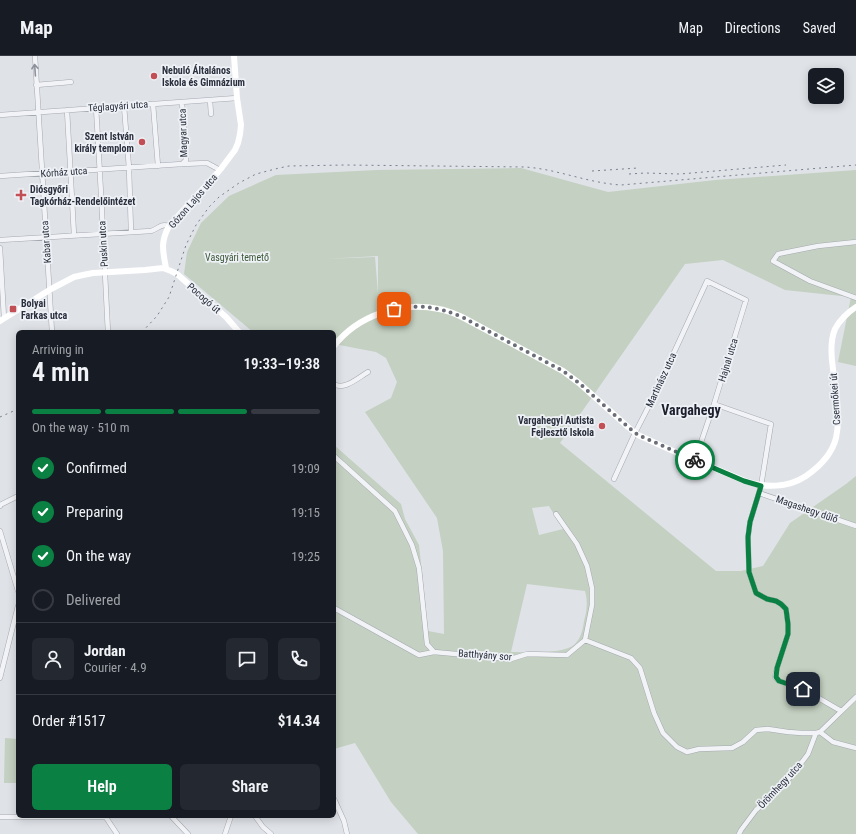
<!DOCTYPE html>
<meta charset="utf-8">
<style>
:root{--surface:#171b24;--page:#242831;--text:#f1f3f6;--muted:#9ea1a6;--line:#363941;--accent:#0b8043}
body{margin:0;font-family:"Roboto Condensed",sans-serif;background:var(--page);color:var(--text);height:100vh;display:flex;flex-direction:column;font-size:15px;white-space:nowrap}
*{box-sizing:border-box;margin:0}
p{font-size:13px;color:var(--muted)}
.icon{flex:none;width:22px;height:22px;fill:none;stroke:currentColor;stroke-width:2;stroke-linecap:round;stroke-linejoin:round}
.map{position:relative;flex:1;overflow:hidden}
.details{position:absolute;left:16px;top:274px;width:320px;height:488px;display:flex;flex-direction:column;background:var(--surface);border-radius:6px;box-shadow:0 2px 10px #0003}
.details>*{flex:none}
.tools{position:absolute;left:808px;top:12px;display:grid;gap:8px}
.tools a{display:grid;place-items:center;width:36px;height:36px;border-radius:6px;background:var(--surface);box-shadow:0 2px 10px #0003;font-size:20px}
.pin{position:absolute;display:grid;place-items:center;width:34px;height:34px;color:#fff;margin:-17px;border-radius:8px;box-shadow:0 2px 6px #0006}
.courier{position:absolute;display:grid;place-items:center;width:40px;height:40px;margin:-20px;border:3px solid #0b8043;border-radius:50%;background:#fff;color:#222;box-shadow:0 1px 5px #0007}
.summary em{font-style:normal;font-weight:600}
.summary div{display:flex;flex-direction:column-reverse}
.summary{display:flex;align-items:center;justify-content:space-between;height:68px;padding:0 16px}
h1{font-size:26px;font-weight:600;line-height:30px}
.bar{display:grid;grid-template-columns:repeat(4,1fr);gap:6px 4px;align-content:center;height:48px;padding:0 16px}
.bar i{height:5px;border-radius:3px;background:var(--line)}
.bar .current{background:var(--accent)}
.bar p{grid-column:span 4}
.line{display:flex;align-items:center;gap:10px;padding:0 16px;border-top:1px solid var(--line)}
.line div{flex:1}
.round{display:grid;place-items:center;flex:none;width:42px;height:42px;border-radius:6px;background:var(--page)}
ol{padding:0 16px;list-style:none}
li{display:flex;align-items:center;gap:12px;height:44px}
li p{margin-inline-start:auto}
li .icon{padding:4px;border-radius:50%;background:var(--accent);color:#fff;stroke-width:4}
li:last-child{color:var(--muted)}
li i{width:22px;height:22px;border:2px solid var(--line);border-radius:50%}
.primary-button{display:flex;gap:8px;margin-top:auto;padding:8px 16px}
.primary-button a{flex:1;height:46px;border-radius:6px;background:var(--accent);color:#fff;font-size:16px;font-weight:600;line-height:46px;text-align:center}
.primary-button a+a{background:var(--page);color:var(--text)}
header{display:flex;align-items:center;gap:24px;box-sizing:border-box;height:56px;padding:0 20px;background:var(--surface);border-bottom:1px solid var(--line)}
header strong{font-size:19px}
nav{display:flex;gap:22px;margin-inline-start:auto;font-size:14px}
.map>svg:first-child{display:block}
.green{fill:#c4d0c1;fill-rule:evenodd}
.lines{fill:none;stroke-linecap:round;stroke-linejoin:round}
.street-casing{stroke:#a5a9b1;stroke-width:5.5}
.street{stroke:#f2f3f6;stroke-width:4.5}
.secondary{stroke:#fff;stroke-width:6}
.rail{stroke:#7a808f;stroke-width:1;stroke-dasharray:2 4;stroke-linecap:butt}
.oneway{stroke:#8e919a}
.done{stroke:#696e78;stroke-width:4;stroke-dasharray:0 7.2}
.route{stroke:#0b8043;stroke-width:5}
.poi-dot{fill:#c24f56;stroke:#eef1f5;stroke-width:1.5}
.labels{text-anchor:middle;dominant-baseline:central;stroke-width:3.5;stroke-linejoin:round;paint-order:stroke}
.poi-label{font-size:10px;font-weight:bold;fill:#2a2f3d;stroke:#eef1f5;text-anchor:start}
.street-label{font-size:10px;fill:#2a2f3d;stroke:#eef1f5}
.park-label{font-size:10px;fill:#3b5738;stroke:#eef1f5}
.district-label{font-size:14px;font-weight:bold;fill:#1c202e;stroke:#eef1f5}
</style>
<header>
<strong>Map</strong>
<nav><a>Map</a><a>Directions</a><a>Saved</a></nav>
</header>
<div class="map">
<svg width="856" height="778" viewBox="0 0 856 778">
<rect width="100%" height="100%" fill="#dfe2e7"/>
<path class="green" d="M 521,112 L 608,136 L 715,124 L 856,114 L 856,310 L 838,306 L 851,241 L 785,234 L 723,204 L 685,208 L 560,387 L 716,515 L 741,515 L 763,510 L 790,467 L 846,428 L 856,420 L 856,778 L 418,778 L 391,746 L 355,687 L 334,693 L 334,389 L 401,448 L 405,463 L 419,489 L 428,575 L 444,578 L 443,495 L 437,462 L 365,356 L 391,342 L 397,326 L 386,302 L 376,296 L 334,288 L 334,276 L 253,276 L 184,218 L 187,196 L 201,167 L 229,140 L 276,119 L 377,114 ZM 378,200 L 378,238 L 375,201 L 324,203 ZM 549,450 L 563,473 L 539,479 L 532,452 ZM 527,528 L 585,535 C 588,545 587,555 584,565 C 583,573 581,582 575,588 C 563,599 528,596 511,596 Z
M 5,682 L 18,683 L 18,727 L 4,727 Z"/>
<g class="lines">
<defs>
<path id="street" d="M 35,0 L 52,276
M 36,29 L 71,26
M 210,44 L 211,58
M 182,46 L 186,104 L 182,108
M 153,48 L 158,110
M 124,50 L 129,112 L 131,176
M 96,52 C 101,127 104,201 108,276
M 67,54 L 74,179
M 0,59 L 237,42
M 0,120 L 182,108 L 207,107 L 220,114
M 0,184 L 151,175 C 158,173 161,167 169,170
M 856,186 L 818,190 L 778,198 L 773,205 L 810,225 L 856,242
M 0,192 L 4,262
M 334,328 C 344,335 359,321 368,316
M 714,348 L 771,368 L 761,430 L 750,466 L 748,481 L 749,516 L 756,537 L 767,543 L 776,545 L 781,548 L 786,553 L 788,568 L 788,578 L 777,612 L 775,621 L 779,625 L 803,633 L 841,655
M 334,400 L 395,455 L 412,489 L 419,512 L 427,588 L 434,596 L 511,603 L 527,598 L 567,599 L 585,584 L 592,549 L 592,532 L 587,510 L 577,488 L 556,458
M 614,423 L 635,377 L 653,342 L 707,225 L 746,244 L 714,348 L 695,404
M 759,437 L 856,470
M 0,450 L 0,449 L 18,440
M 0,475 L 18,535
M 334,552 L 419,599 L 434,596
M 585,584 L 631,602 L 640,612 L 654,657 L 663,677 L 677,691 L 687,696 L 699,693 L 732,692 L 743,686 L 756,674 L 768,673 L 788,676 L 802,677 L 816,677 L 820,676 L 833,686 L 856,692
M 0,622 L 18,550
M 820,676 L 856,641
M 334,743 L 344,765 L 347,778
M 105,760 L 117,778
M 171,760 L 188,778
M 255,760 L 263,771 L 271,778
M 0,761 L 106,761
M 225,778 L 231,760
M 739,778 L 741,774 L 756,754 L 778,734 L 793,718 L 808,698 L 816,677"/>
</defs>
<use href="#street" class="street-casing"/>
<use href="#street" class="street"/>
<path class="secondary" d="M 166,212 C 163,195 160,187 169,170 L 220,114 L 235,94 L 238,87 L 240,78 L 241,69 L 237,42 L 234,0
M 0,265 L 51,233 L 74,221 L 83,219 L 93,217 L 145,214 L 163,212 L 171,215 L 177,218 L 226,261 L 239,276
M 334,290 C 358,259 401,245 439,253 C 447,254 455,258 462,261 L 563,315 L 579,327 L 628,371 L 638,379 L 671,394 L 745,425 C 765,432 788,432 806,420 C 819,411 832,398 836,382 C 841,360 835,335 833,313 C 831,300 830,285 835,273 C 839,265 848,256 856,251"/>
<path class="rail" d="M 592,115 L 638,112
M 629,118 L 645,117 L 680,118 L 786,109
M 142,276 L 157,260 L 169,241 L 186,189 L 196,169 L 209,151 L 219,141 L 239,127 L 256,118 L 279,112 L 289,110 L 345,109 L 525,111 C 557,113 588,127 621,129 L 856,109
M 0,361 L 18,353"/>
</g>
<defs><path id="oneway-shaft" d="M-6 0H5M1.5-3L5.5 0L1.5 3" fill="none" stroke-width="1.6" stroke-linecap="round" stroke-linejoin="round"/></defs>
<use class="oneway" href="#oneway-shaft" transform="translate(35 14) rotate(-94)"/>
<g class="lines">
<path class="done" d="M 394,253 C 421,248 438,251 462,261 L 563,315 L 579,327 L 628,371 L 638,379 L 695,404"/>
<path class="route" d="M 695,404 L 744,425 L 761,430 L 750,466 L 748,481 L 749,516 L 756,537 L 767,543 L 776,545 L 781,548 L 786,553 L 788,568 L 788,578 L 777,612 L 776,621 L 779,625 L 803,633"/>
</g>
<g class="poi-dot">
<circle cx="154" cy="20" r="4"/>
<circle cx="142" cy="86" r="4"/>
<path d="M19 133h4v4h4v4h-4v4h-4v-4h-4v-4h4z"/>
<rect x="9" y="249" width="8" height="8" rx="2"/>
<circle cx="602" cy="370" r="4"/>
</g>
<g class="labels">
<g class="poi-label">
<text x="162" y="14">Nebuló Általános<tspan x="162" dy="12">Iskola és Gimnázium</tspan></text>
<text x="134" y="80" text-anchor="end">Szent István<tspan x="134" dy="12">király templom</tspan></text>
<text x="30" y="133">Diósgyőri<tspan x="30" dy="12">Tagkórház-Rendelőintézet</tspan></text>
<text x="21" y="247">Bolyai<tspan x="21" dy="12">Farkas utca</tspan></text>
<text x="594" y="364" text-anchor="end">Vargahegyi Autista<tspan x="594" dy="12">Fejlesztő Iskola</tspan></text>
</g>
<g class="street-label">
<text transform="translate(118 50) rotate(-4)">Téglagyári utca</text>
<text transform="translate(183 77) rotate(-92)">Magyar utca</text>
<text transform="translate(64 116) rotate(-4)">Kórház utca</text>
<text transform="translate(193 145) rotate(-49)">Gózon Lajos utca</text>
<text transform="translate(46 186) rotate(-94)">Kabar utca</text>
<text transform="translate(103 188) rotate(-93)">Puskin utca</text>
<text transform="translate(204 242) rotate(41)">Pocogó út</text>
<text transform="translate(728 304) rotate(-73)">Hajnal utca</text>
<text transform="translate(661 324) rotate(-65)">Martinász utca</text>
<text transform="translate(835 343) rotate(-94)">Csermőkei út</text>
<text transform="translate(807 453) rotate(19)">Magashegy dűlő</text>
<text transform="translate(485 599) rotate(4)">Batthyány sor</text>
<text transform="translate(780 729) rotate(-47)">Örömhegy utca</text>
</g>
<g class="park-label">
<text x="237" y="201">Vasgyári temető</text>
</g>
<g class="district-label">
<text x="691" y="354">Vargahegy</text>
</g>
</g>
</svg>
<div class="tools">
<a><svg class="icon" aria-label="layers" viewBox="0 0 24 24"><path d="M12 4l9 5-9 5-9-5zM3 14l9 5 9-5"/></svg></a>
</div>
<div class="pin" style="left:394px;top:253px;background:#ea580c"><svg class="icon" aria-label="bag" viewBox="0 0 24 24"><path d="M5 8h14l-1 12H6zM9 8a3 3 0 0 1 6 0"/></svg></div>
<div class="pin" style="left:803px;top:633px;background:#1f2937"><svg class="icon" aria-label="home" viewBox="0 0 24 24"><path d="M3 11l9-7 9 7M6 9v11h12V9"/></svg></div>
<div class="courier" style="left:695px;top:404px"><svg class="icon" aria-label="bike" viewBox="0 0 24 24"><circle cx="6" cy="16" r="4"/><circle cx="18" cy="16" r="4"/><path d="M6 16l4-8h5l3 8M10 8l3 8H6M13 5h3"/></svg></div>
<section class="details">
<div class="summary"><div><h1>4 min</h1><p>Arriving in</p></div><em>19:33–19:38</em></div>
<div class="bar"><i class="current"></i><i class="current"></i><i class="current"></i><i></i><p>On the way · 510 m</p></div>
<ol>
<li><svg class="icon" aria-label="check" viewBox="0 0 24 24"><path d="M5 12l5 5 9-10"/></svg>Confirmed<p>19:09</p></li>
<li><svg class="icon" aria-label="check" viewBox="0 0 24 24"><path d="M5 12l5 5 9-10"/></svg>Preparing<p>19:15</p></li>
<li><svg class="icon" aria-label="check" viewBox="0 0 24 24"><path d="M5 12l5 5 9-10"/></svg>On the way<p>19:25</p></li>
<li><i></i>Delivered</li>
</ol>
<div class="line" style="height:72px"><a class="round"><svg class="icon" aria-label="person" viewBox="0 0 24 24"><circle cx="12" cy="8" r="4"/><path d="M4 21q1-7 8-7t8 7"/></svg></a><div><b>Jordan</b><p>Courier · 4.9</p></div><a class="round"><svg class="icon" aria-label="chat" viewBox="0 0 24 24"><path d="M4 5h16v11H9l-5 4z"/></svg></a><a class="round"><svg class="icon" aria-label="phone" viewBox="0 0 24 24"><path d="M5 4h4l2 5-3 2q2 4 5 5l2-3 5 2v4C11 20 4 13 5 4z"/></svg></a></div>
<div class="line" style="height:52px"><div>Order #1517</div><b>$14.34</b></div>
<div class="primary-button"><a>Help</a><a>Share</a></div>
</section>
</div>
